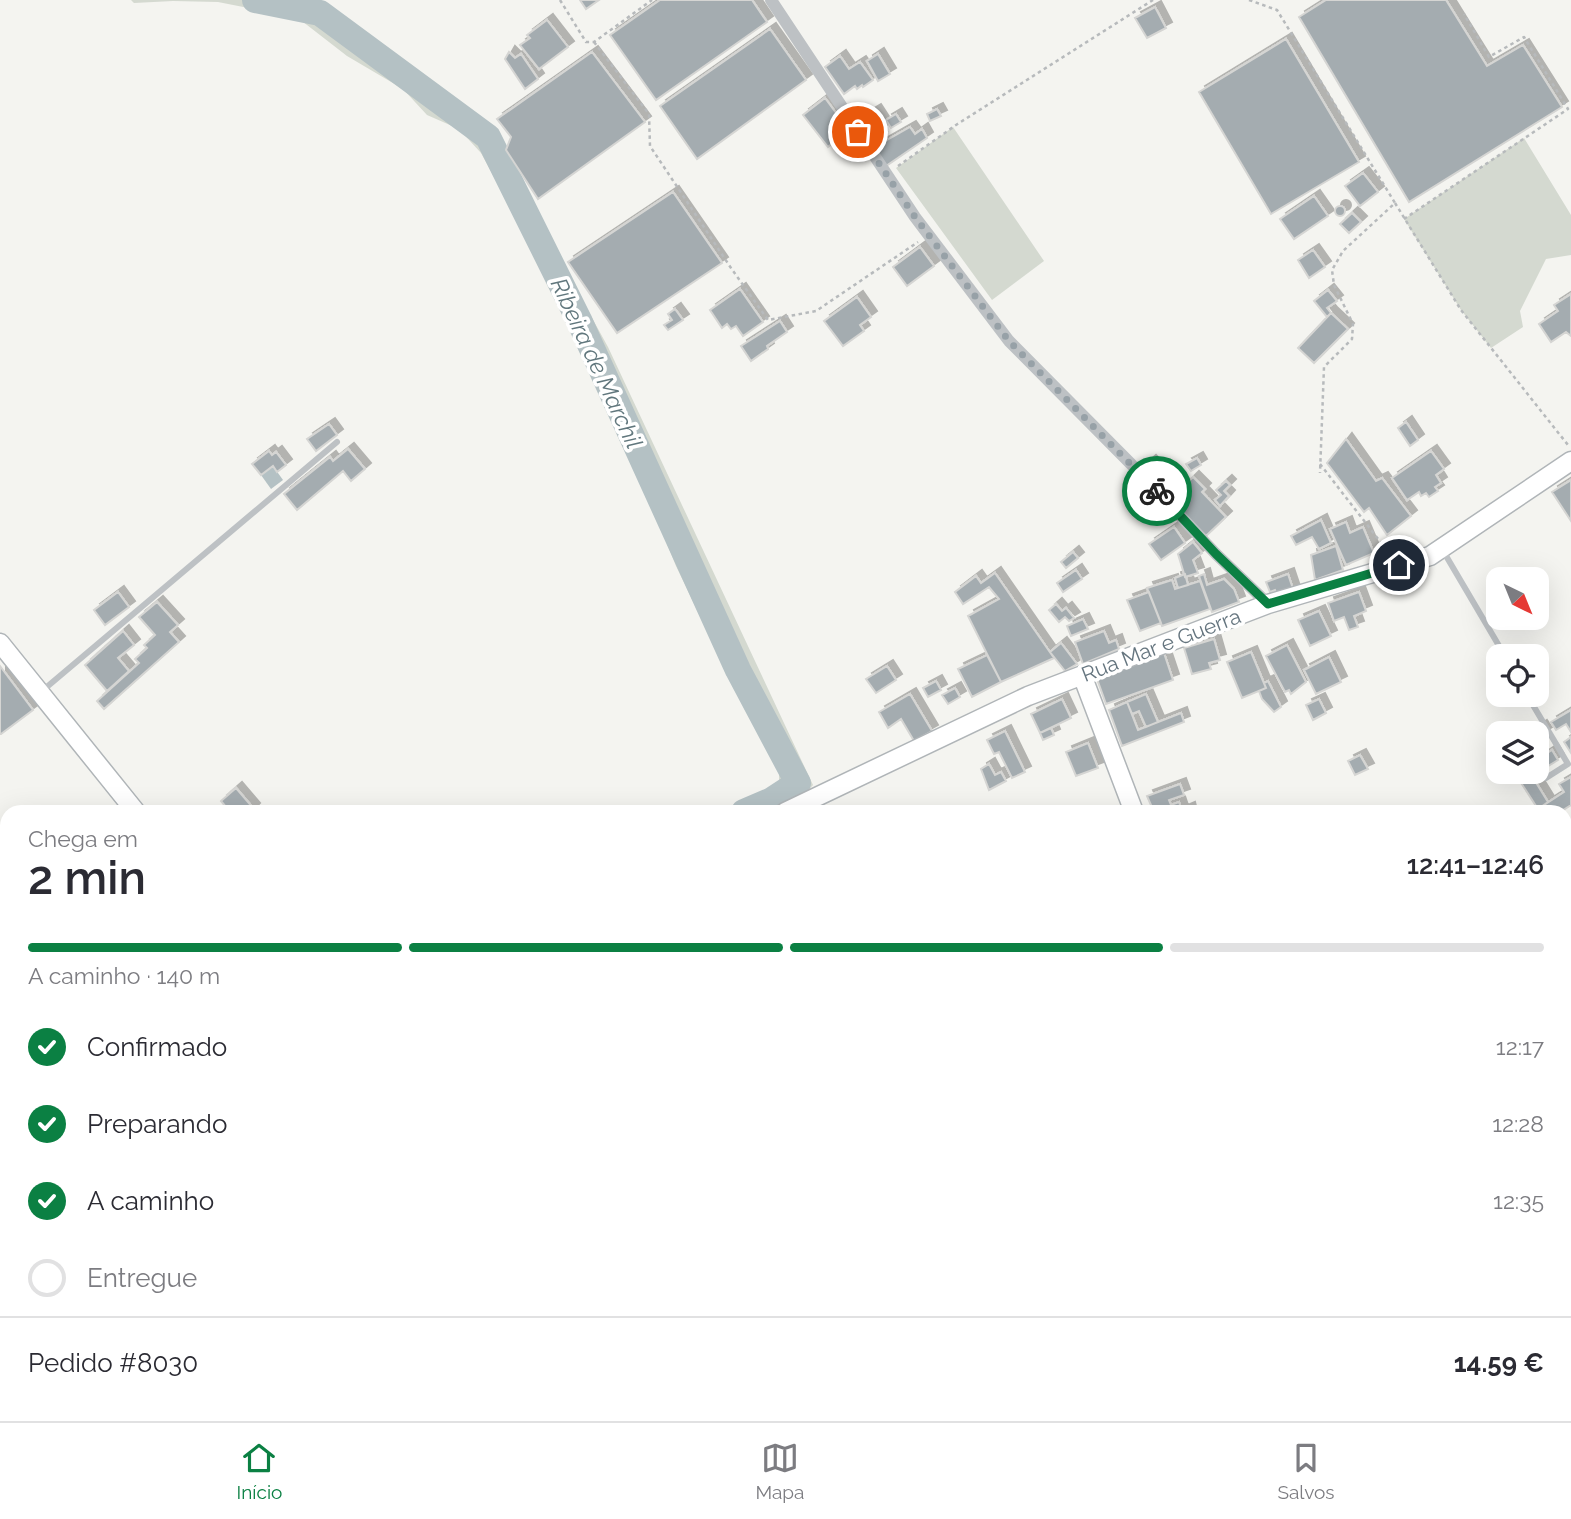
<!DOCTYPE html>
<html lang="pt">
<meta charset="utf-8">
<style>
:root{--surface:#fff;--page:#f7f7f7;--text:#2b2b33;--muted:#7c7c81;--line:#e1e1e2;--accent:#0b8043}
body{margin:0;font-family:Raleway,sans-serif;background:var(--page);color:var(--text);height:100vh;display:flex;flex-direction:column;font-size:26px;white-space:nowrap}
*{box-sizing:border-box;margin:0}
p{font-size:23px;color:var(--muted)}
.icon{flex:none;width:38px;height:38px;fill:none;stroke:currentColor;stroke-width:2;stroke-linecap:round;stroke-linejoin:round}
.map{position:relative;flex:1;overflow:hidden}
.panel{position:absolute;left:0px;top:805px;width:1572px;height:616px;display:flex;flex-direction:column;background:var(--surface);border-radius:21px 21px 0 0;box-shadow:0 7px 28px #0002}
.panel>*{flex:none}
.needle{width:46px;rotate:137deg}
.controls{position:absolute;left:1486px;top:567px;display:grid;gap:14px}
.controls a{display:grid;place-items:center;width:63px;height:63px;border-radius:14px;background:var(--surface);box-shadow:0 7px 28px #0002;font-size:35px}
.pin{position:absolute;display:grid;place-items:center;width:60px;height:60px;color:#fff;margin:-30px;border:4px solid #fff;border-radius:50%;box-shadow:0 2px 7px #0007}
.courier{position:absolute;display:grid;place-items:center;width:70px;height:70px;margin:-35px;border:5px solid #0b8043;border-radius:50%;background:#fff;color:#222;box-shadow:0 2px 9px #0007}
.headline em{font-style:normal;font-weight:600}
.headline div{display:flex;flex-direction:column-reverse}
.headline{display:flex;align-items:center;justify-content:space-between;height:119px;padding:0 28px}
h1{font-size:46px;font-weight:600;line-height:52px}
.bar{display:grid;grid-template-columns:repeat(4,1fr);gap:10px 7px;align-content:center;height:84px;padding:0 28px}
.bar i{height:9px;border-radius:5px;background:var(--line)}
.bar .selected{background:var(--accent)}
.bar p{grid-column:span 4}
.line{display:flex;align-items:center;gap:18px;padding:0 28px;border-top:2px solid var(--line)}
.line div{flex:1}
ol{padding:0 28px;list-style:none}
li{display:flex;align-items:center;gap:21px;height:77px}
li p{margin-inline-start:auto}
li .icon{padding:7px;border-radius:50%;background:var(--accent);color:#fff;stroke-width:4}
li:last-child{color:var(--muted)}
li i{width:38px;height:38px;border:4px solid var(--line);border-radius:50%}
.tab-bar{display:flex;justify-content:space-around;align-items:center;height:98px;border-top:2px solid var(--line);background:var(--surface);font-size:19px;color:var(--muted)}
.tab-bar a{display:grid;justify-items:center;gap:4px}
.tab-bar .selected{color:var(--accent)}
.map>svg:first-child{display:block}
.green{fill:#d4d9d0}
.water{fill:#b4c1c4}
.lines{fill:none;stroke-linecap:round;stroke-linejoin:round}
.river{stroke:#b4c1c4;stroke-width:26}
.building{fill:#a4acb0;stroke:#d5d5d3;stroke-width:2;filter:url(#shadow)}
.secondary-casing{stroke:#b0b5b8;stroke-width:21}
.path{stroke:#b7babc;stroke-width:2.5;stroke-dasharray:3.5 3.5;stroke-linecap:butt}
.lane{stroke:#bdc1c4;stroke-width:6}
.street{stroke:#bdc1c4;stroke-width:12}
.secondary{stroke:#fff;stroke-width:18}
.done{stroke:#97a1a7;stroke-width:7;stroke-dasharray:0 12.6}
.route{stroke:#0b8043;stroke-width:9}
.labels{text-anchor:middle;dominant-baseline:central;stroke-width:7;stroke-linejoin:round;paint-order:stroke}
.street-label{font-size:21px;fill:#65757f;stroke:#fff}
.water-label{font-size:23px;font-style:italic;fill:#61777d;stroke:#fff}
</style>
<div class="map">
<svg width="1571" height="1421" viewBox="0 0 1571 1421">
<defs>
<filter id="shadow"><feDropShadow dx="6" dy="-6" stdDeviation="0" flood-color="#0004"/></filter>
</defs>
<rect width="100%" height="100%" fill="#f4f4f0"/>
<path class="green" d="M 131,0 L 311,0 L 323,5 L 483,120 L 499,141 L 531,207 L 608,347 L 813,785 L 806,793 L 790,802 L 779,785 L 779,771 L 744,708 L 676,566 L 622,433 L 539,259 L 481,153 L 459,129 L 427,115 L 403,89 L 347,56 L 298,18 L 218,2 L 173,1 L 134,3 Z
M 953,127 L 1044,261 L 992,300 L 896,168 Z
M 1524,138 L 1571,215 L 1571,255 L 1546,259 L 1520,311 L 1523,327 L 1491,348 L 1461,310 L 1404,219 Z
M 7,993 L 7,1142 L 0,1145 L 0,997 Z
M 1571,1078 L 1571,1149 L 1565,1140 L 1565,1081 Z"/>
<path class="water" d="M 273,466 L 283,480 L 271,489 L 261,475 Z"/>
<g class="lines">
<path class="river" d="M 255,0 L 320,13 L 488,137 L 579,320 L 738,670 L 798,783 L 772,800 L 744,812
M 579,1414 L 583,1421"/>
</g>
<path class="building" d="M 580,0 L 599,0 L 586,9 Z
M 660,0 L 752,0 L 767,22 L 656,100 L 610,35 Z
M 1326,0 L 1446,0 L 1487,66 L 1523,45 L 1562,107 L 1409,202 L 1299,17 Z
M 1155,7 L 1166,28 L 1147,38 L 1135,18 Z
M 547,20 L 568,47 L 539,69 L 520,45 L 530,38 L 527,35 Z
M 770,29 L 806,80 L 697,159 L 660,106 Z
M 1286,39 L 1359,162 L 1271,214 L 1199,92 Z
M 509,52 L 515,58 L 521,54 L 538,79 L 525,89 L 505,59 Z
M 592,52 L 645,122 L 538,199 L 506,150 L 511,137 L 497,119 Z
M 878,54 L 890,74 L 878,81 L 867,61 Z
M 840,56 L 849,69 L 860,62 L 873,80 L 863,87 L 862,85 L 857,89 L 855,86 L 844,94 L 825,67 Z
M 825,98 L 845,125 L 836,132 L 840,137 L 828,147 L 803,115 Z
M 937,109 L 941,116 L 930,121 L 927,114 Z
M 875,110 L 886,127 L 878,133 L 881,137 L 870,144 L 864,134 L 873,128 L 865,116 Z
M 896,114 L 901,122 L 891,128 L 886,120 Z
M 910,127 L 915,134 L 922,129 L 927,138 L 886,166 L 873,148 Z
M 1363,173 L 1378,192 L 1360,206 L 1345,186 Z
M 673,192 L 722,263 L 617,333 L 568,262 Z
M 1314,196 L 1328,216 L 1294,239 L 1280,219 Z
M1335 211a5 5 0 1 1 10 0a5 5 0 1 1-10 0Z
M 1352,213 L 1361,222 L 1349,233 L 1340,224 Z
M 920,247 L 934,266 L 907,286 L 893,267 Z
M 1313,250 L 1325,267 L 1309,278 L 1298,260 Z
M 740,289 L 763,322 L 743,336 L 736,326 L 731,329 L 727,324 L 722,328 L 710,310 Z
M 1328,290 L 1337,301 L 1327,308 L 1331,313 L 1327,317 L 1314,301 Z
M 1571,294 L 1571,336 L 1566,332 L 1551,342 L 1539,324 L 1558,311 L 1554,305 Z
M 857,297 L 871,317 L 860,325 L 864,331 L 843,346 L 824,321 Z
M 675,309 L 683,320 L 668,330 L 664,325 L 672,320 L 668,314 Z
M 1331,313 L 1348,329 L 1314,363 L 1298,348 Z
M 780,321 L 787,332 L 767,346 L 768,349 L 751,361 L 741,346 Z
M 1406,422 L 1418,440 L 1410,446 L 1398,428 Z
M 329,424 L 337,435 L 316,451 L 307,439 Z
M 1346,439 L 1376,481 L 1382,478 L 1411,516 L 1387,535 L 1369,508 L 1364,512 L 1327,463 Z
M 348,449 L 365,469 L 351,481 L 343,471 L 297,510 L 284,494 L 330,457 L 333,461 Z
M 269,451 L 272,455 L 276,452 L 286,465 L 277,472 L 273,466 L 261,475 L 252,464 Z
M 1431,451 L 1444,469 L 1436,475 L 1441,483 L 1435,487 L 1438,491 L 1429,497 L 1426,493 L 1421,496 L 1419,492 L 1407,500 L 1392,478 Z
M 1197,458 L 1201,465 L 1191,471 L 1186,464 Z
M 1150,461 L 1161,473 L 1153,480 L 1142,468 Z
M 1193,477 L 1205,489 L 1202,492 L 1226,517 L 1206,536 L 1160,489 L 1172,478 L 1182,488 Z
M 1571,480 L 1571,521 L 1552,492 Z
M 1226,481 L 1230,485 L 1224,491 L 1229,496 L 1220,506 L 1215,500 L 1221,495 L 1216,490 Z
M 1321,520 L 1331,543 L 1319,549 L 1312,537 L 1296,545 L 1291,536 Z
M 1346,522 L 1350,533 L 1363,527 L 1374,553 L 1346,565 L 1330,529 Z
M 1174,527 L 1185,543 L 1161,560 L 1149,544 Z
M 1193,542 L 1202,553 L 1193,560 L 1198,573 L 1185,577 L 1178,554 Z
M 1336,546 L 1343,570 L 1315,580 L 1311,555 Z
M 1073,552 L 1078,558 L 1066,568 L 1061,562 Z
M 1076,570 L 1082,579 L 1063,592 L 1057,583 Z
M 995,573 L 1054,658 L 1001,682 L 968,616 L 999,599 L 989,587 L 963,604 L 955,592 L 976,576 L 981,583 Z
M 1185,574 L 1188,585 L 1178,588 L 1175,578 Z
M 1204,574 L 1207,585 L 1224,579 L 1234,589 L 1239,602 L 1212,612 L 1199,576 Z
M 1288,574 L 1294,592 L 1278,598 L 1275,590 L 1270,592 L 1266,582 Z
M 1172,580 L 1175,589 L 1200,581 L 1210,609 L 1162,626 L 1147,588 Z
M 118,592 L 129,607 L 105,625 L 94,610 Z
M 1149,592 L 1161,623 L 1140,631 L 1127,600 Z
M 1359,592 L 1366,611 L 1354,616 L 1358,627 L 1349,630 L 1344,617 L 1334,621 L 1328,603 Z
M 157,602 L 178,625 L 170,632 L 179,642 L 104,709 L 97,701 L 139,663 L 135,659 L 147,648 L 144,645 L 155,635 L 139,617 Z
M 1056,604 L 1062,611 L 1066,608 L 1074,618 L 1069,621 L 1065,617 L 1059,622 L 1049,610 Z
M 1319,611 L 1331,636 L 1310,646 L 1298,620 Z
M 1083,619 L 1088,629 L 1071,636 L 1067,626 Z
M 123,631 L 134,645 L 118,658 L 129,671 L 107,691 L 85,665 Z
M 1104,631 L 1109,643 L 1116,640 L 1119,649 L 1083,664 L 1075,642 Z
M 1214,639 L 1220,660 L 1209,663 L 1211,669 L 1192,674 L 1184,648 Z
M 1061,643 L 1077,664 L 1065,671 L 1050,652 Z
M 1287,645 L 1306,682 L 1291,694 L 1289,690 L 1285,692 L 1266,656 Z
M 1251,652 L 1266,688 L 1242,698 L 1227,662 Z
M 1164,653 L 1173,680 L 1106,704 L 1096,676 Z
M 987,655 L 1001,682 L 972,697 L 958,669 Z
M 1329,657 L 1341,682 L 1316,694 L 1304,670 Z
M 0,666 L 33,710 L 1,734 L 0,734 Z
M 887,666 L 896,680 L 876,693 L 866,679 Z
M 936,681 L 941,690 L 928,697 L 923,688 Z
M 1268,681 L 1281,707 L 1274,712 L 1262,699 L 1259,691 L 1266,688 L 1264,683 Z
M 955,688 L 960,697 L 948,704 L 942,695 Z
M 910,694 L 932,731 L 914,741 L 901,719 L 888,728 L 879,712 Z
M 1146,694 L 1158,722 L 1146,727 L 1139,711 L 1132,714 L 1127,702 Z
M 1062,699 L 1071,718 L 1040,733 L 1031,714 Z
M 1319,699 L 1326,713 L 1313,720 L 1306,705 Z
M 1127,702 L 1138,730 L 1181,713 L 1184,722 L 1122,746 L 1109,710 Z
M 1571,710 L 1571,732 L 1566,724 L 1556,730 L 1551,722 Z
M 1541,726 L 1546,733 L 1536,740 L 1536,733 L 1531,733 Z
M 1051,728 L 1054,735 L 1043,740 L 1040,733 Z
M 1005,731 L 1025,772 L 1012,778 L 999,752 L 994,754 L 987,740 Z
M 1571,737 L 1571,753 L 1564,742 Z
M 1088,743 L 1098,768 L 1076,776 L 1066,752 Z
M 1536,750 L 1541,757 L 1552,750 L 1558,760 L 1532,776 L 1548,802 L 1538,809 L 1514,772 L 1536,772 Z
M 1360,755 L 1368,769 L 1355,775 L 1348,761 Z
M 989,764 L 995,775 L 1001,772 L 1006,781 L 989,790 L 981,769 Z
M 1571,777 L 1571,805 L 1560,812 L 1540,812 L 1538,809 L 1564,792 L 1559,784 Z
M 1180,784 L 1184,795 L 1169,800 L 1171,805 L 1179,802 L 1182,811 L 1189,808 L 1190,812 L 1154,812 L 1147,796 Z
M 236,788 L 254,809 L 251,812 L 230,812 L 221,801 Z
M 750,1414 L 754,1421 L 736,1421 L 749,1414 Z
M 922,1414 L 947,1414 L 949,1417 L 941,1421 L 921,1421 L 918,1416 Z
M 974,1414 L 986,1414 L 987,1417 L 978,1421 Z
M 1098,1414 L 1105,1414 L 1107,1421 L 1079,1421 Z"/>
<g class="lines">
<defs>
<path id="secondary" d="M 0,643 L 136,812
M 1082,675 L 1134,812
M 785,812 L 1028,696 L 1268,604 L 1430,556 L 1571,461
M 1351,1414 L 1353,1421
M 214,1421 L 222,1414"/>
</defs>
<use href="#secondary" class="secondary-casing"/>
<path class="path" d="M 560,0 L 586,42 L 594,42 L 652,0
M 1249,0 L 1277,10 L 1395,203 L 1343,251 L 1332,270 L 1334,285 L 1353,324 L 1352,339 L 1324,367 L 1320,473
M 594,42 L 649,114 L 650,146 L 731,268 L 768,320 L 816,311 L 918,242
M 898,166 L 956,125 L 1153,0
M 1395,203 L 1461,310 L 1568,445
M 1404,219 L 1568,109 L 1524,37 L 1489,57 L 1464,14
M 1320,464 L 1389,553"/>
<path class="lane" d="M 1442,549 L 1505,656
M 42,691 L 337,442
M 1527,695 L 1568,764 L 1546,778"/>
<path class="street" d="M 771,0 L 915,217 L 1009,341 L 1131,464 L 1216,554 L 1268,604
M 561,1414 L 564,1421
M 690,1414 L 694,1421
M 0,1420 L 1,1421"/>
<use href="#secondary" class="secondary"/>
</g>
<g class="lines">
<path class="done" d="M 858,132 L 915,217 L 1009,341 L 1157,491"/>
<path class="route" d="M 1157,491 L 1216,554 L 1268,604 L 1399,565"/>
</g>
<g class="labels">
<g class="street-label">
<text transform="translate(1161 645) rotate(-21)">Rua Mar e Guerra</text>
</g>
<g class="water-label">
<text transform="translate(597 363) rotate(65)">Ribeira de Marchil</text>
</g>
</g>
</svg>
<div class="controls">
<a><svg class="needle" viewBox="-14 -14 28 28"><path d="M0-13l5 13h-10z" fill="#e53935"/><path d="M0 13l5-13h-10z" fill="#7c7c81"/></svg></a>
<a><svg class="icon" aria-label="locate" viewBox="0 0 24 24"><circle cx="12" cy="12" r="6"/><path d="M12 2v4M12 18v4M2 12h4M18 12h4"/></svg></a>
<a><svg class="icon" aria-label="layers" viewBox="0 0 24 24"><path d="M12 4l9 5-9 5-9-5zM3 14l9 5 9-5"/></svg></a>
</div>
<div class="pin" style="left:858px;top:132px;background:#ea580c"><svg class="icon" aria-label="bag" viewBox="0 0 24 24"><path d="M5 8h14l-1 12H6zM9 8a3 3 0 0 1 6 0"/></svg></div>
<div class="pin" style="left:1399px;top:565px;background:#1f2937"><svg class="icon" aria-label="home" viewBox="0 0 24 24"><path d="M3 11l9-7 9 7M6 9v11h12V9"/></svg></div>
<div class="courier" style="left:1157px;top:491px"><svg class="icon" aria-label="bike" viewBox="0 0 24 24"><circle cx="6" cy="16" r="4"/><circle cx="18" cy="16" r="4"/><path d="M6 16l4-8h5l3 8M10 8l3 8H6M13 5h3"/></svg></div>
<section class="panel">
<div class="headline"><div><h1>2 min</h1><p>Chega em</p></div><em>12:41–12:46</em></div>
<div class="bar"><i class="selected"></i><i class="selected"></i><i class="selected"></i><i></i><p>A caminho · 140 m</p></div>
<ol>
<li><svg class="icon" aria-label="check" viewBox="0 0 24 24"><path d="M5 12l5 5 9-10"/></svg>Confirmado<p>12:17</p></li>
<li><svg class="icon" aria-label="check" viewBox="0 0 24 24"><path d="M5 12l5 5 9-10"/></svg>Preparando<p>12:28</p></li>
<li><svg class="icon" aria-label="check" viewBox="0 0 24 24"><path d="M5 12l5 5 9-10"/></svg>A caminho<p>12:35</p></li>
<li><i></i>Entregue</li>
</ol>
<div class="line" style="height:91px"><div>Pedido #8030</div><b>14.59 €</b></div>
</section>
</div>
<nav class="tab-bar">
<a class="selected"><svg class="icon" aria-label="home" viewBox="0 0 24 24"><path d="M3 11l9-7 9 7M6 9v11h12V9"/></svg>Início</a>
<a><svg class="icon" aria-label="map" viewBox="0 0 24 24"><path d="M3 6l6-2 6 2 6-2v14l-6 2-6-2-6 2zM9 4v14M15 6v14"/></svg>Mapa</a>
<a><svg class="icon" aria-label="saved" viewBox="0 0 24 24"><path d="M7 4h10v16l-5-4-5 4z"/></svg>Salvos</a>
</nav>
